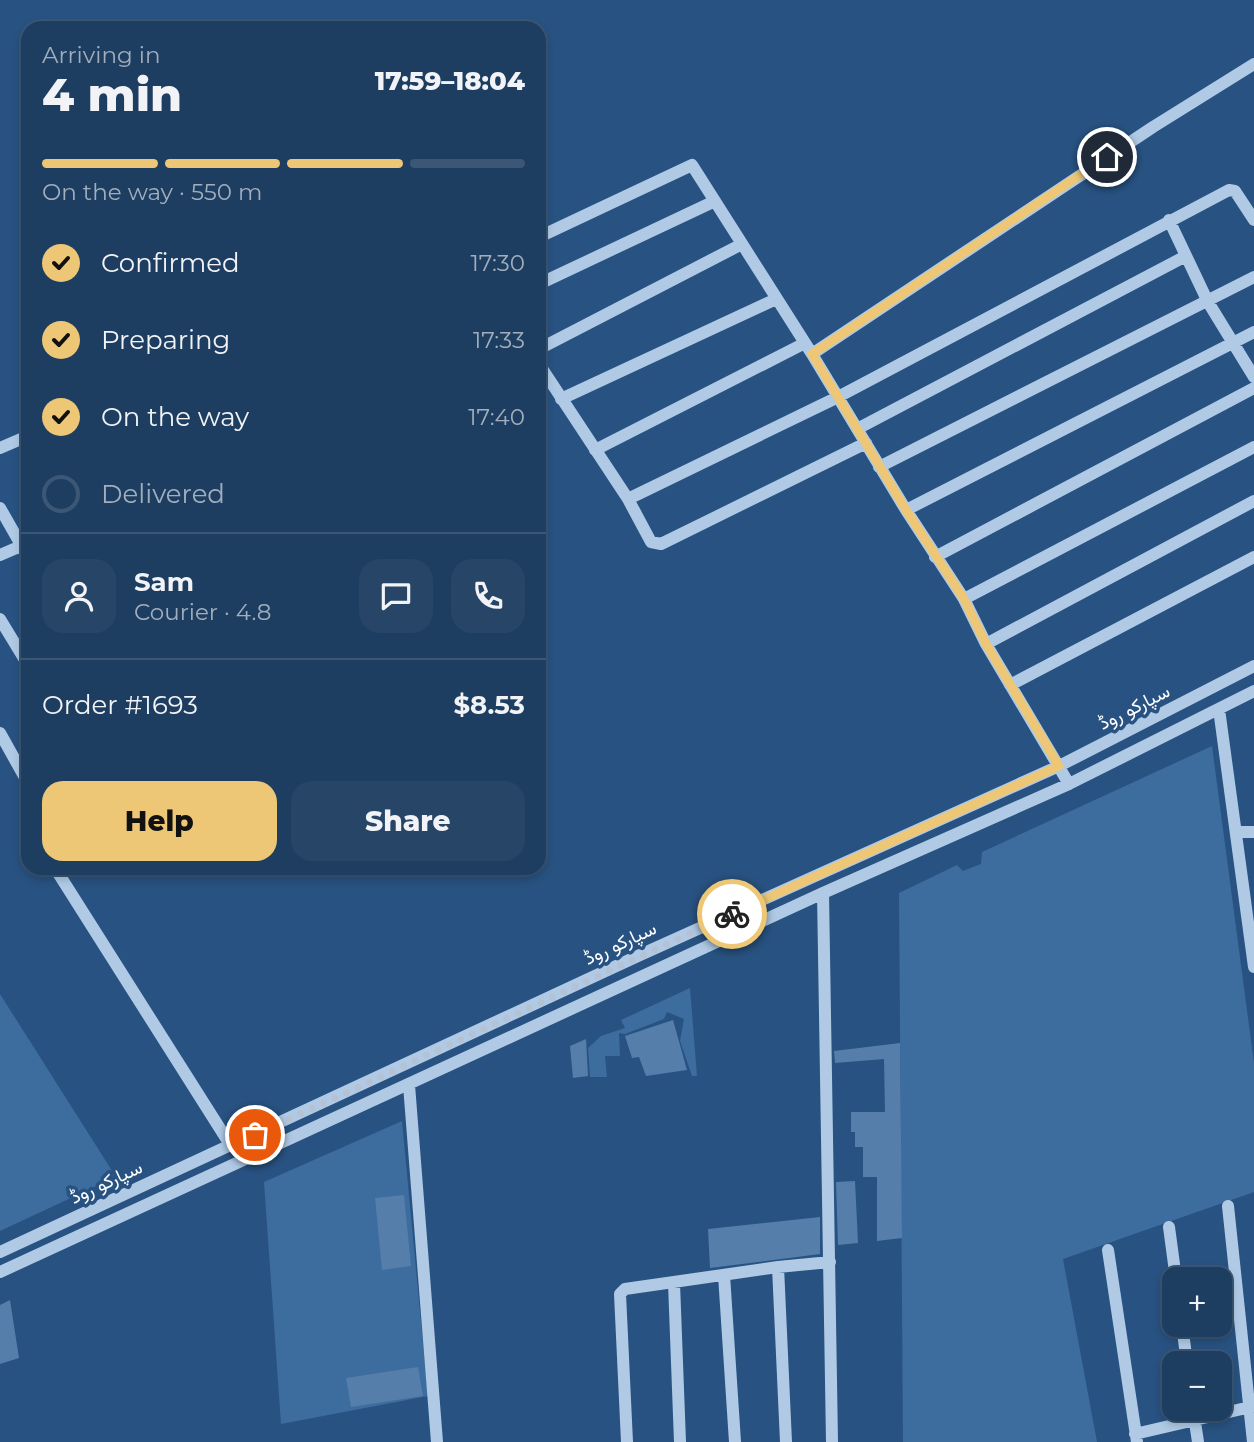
<!DOCTYPE html>
<meta charset="utf-8">
<style>
:root{--surface:#1e3e61;--page:#264567;--text:#f1f3f6;--muted:#a1aebd;--line:#3c5776;--accent:#edc776}
body{margin:0;font-family:Montserrat,Vazirmatn,sans-serif;background:var(--page);color:var(--text);height:100vh;display:flex;flex-direction:column;font-size:26px;white-space:nowrap}
*{box-sizing:border-box;margin:0}
p{font-size:23px;color:var(--muted)}
.icon{flex:none;width:38px;height:38px;fill:none;stroke:currentColor;stroke-width:2;stroke-linecap:round;stroke-linejoin:round}
.map{position:relative;flex:1;overflow:hidden}
.panel{position:absolute;left:21px;top:21px;width:525px;height:854px;display:flex;flex-direction:column;background:var(--surface);border-radius:21px;box-shadow:0 4px 10px #0003,0 0 0 2px var(--line)}
.panel>*{flex:none}
.tools{position:absolute;left:1162px;top:1267px;display:grid;gap:14px}
.tools a{display:grid;place-items:center;width:70px;height:70px;border-radius:14px;background:var(--surface);box-shadow:0 4px 10px #0003,0 0 0 2px var(--line);font-size:35px}
.pin{position:absolute;display:grid;place-items:center;width:60px;height:60px;color:#fff;margin:-30px;border:4px solid #fff;border-radius:50%;box-shadow:0 2px 7px #0007}
.courier{position:absolute;display:grid;place-items:center;width:70px;height:70px;margin:-35px;border:5px solid #edc776;border-radius:50%;background:#fff;color:#222;box-shadow:0 2px 9px #0007}
.summary em{font-style:normal;font-weight:800}
.summary div{display:flex;flex-direction:column-reverse}
.summary{display:flex;align-items:center;justify-content:space-between;height:119px;padding:0 21px}
h1{font-size:46px;font-weight:800;line-height:52px}
.bar{display:grid;grid-template-columns:repeat(4,1fr);gap:10px 7px;align-content:center;height:84px;padding:0 21px}
.bar i{height:9px;border-radius:5px;background:var(--line)}
.bar .selected{background:var(--accent)}
.bar p{grid-column:span 4}
.line{display:flex;align-items:center;gap:18px;padding:0 21px;border-top:2px solid var(--line)}
.line div{flex:1}
.round{display:grid;place-items:center;flex:none;width:74px;height:74px;border-radius:21px;background:var(--page)}
ol{padding:0 21px;list-style:none}
li{display:flex;align-items:center;gap:21px;height:77px}
li p{margin-inline-start:auto}
li .icon{padding:7px;border-radius:50%;background:var(--accent);color:#111;stroke-width:4}
li:last-child{color:var(--muted)}
li i{width:38px;height:38px;border:4px solid var(--line);border-radius:50%}
.button{display:flex;gap:14px;margin-top:auto;padding:14px 21px}
.button a{flex:1;height:80px;border-radius:21px;background:var(--accent);color:#111;font-size:28px;font-weight:800;line-height:80px;text-align:center}
.button a+a{background:var(--page);color:var(--text)}
.map>svg:first-child{display:block}
.green{fill:#3d6c9e}
.building{fill:#557eab}
.lines{fill:none;stroke-linecap:round;stroke-linejoin:round}
.minor{stroke:#b0cae6;stroke-width:12}
.done{stroke:#b4c2d3;stroke-width:7;stroke-dasharray:0 12.6}
.route{stroke:#edc776;stroke-width:9}
.labels{text-anchor:middle;dominant-baseline:central;stroke-width:7;stroke-linejoin:round;paint-order:stroke}
.street-label{font-size:19px;fill:#fff;stroke:#285281}
</style>
<div class="map">
<svg width="1254" height="1442" viewBox="0 0 1254 1442">
<rect width="100%" height="100%" fill="#285281"/>
<path class="green" d="M 1212,746 L 1254,1063 L 1254,1192 L 1063,1259 L 1097,1442 L 903,1442 L 899,893 L 957,865 L 963,871 L 981,864 L 982,852 Z
M 690,988 L 697,1076 L 692,1076 L 680,1041 L 684,1019 L 667,1012 L 664,1019 L 625,1034 L 619,1033 L 620,1056 L 605,1056 L 607,1077 L 590,1077 L 588,1048 L 601,1036 L 625,1028 L 621,1020 Z
M 0,994 L 116,1177 L 0,1231 Z
M 402,1121 L 428,1396 L 281,1424 L 264,1182 Z"/>
<path class="building" d="M 673,1020 L 687,1070 L 646,1076 L 639,1057 L 632,1058 L 625,1036 Z
M 586,1039 L 588,1076 L 573,1078 L 570,1046 Z
M 900,1043 L 902,1238 L 877,1241 L 877,1177 L 863,1177 L 863,1147 L 855,1147 L 855,1132 L 851,1132 L 851,1112 L 885,1112 L 884,1059 L 835,1063 L 834,1051 Z
M 855,1181 L 858,1243 L 838,1245 L 836,1182 Z
M 404,1195 L 411,1266 L 382,1270 L 375,1198 Z
M 820,1217 L 820,1254 L 710,1268 L 708,1229 Z
M 10,1300 L 19,1358 L 0,1364 L 0,1305 Z
M 418,1367 L 423,1396 L 351,1407 L 346,1378 Z"/>
<g class="lines">
<path class="minor" d="M 1169,220 L 1208,302 L 1254,377
M 539,237 L 692,165 L 812,354 L 906,510 L 964,599 L 986,644 L 1069,784
M 539,284 L 715,201
M 539,349 L 742,244
M 812,354 L 1153,127 L 1254,64
M 539,364 L 628,499 L 651,542 L 661,544 L 866,443
M 561,399 L 776,299
M 857,429 L 1186,256
M 0,448 L 28,436
M 595,450 L 805,343
M 879,467 L 1254,277
M 628,499 L 836,398 L 1229,190 L 1235,191 L 1254,220
M 0,508 L 28,557
M 906,510 L 1254,332
M 0,555 L 28,543
M 935,557 L 1254,388
M 964,599 L 1254,447
M 0,619 L 28,665
M 986,644 L 1254,501
M 1010,685 L 1254,557
M 1219,709 L 1254,967
M 0,733 L 28,783
M 1236,832 L 1254,832
M 55,868 L 231,1146
M 823,893 L 832,1442
M 409,1085 L 437,1442
M 1228,1206 L 1253,1442
M 1169,1227 L 1176,1279
M 1108,1250 L 1137,1442
M 0,1252 L 640,955 L 1059,766 L 1254,666
M 778,1267 L 786,1442
M 0,1272 L 823,893 L 1069,784 L 1254,691
M 724,1275 L 735,1442
M 674,1283 L 680,1442
M 1182,1325 L 1187,1363
M 1193,1409 L 1198,1442
M 1135,1434 L 1254,1406
M 627,1442 L 620,1294 L 625,1289 L 778,1267 L 830,1262"/>
</g>
<g class="lines">
<path class="done" d="M 255,1135 L 732,914"/>
<path class="route" d="M 732,914 L 1059,766 L 986,644 L 964,599 L 906,510 L 812,354 L 1107,157"/>
</g>
<g class="labels">
<g class="street-label">
<text transform="translate(1134 707) rotate(-27)">سپارکو روڈ</text>
<text transform="translate(620 943) rotate(-25)">سپارکو روڈ</text>
<text transform="translate(106 1182) rotate(-25)">سپارکو روڈ</text>
</g>
</g>
</svg>
<div class="tools">
<a>+</a>
<a>−</a>
</div>
<div class="pin" style="left:255px;top:1135px;background:#ea580c"><svg class="icon" aria-label="bag" viewBox="0 0 24 24"><path d="M5 8h14l-1 12H6zM9 8a3 3 0 0 1 6 0"/></svg></div>
<div class="pin" style="left:1107px;top:157px;background:#1f2937"><svg class="icon" aria-label="home" viewBox="0 0 24 24"><path d="M3 11l9-7 9 7M6 9v11h12V9"/></svg></div>
<div class="courier" style="left:732px;top:914px"><svg class="icon" aria-label="bike" viewBox="0 0 24 24"><circle cx="6" cy="16" r="4"/><circle cx="18" cy="16" r="4"/><path d="M6 16l4-8h5l3 8M10 8l3 8H6M13 5h3"/></svg></div>
<section class="panel">
<div class="summary"><div><h1>4 min</h1><p>Arriving in</p></div><em>17:59–18:04</em></div>
<div class="bar"><i class="selected"></i><i class="selected"></i><i class="selected"></i><i></i><p>On the way · 550 m</p></div>
<ol>
<li><svg class="icon" aria-label="check" viewBox="0 0 24 24"><path d="M5 12l5 5 9-10"/></svg>Confirmed<p>17:30</p></li>
<li><svg class="icon" aria-label="check" viewBox="0 0 24 24"><path d="M5 12l5 5 9-10"/></svg>Preparing<p>17:33</p></li>
<li><svg class="icon" aria-label="check" viewBox="0 0 24 24"><path d="M5 12l5 5 9-10"/></svg>On the way<p>17:40</p></li>
<li><i></i>Delivered</li>
</ol>
<div class="line" style="height:126px"><a class="round"><svg class="icon" aria-label="person" viewBox="0 0 24 24"><circle cx="12" cy="8" r="4"/><path d="M4 21q1-7 8-7t8 7"/></svg></a><div><b>Sam</b><p>Courier · 4.8</p></div><a class="round"><svg class="icon" aria-label="chat" viewBox="0 0 24 24"><path d="M4 5h16v11H9l-5 4z"/></svg></a><a class="round"><svg class="icon" aria-label="phone" viewBox="0 0 24 24"><path d="M5 4h4l2 5-3 2q2 4 5 5l2-3 5 2v4C11 20 4 13 5 4z"/></svg></a></div>
<div class="line" style="height:91px"><div>Order #1693</div><b>$8.53</b></div>
<div class="button"><a>Help</a><a>Share</a></div>
</section>
</div>
